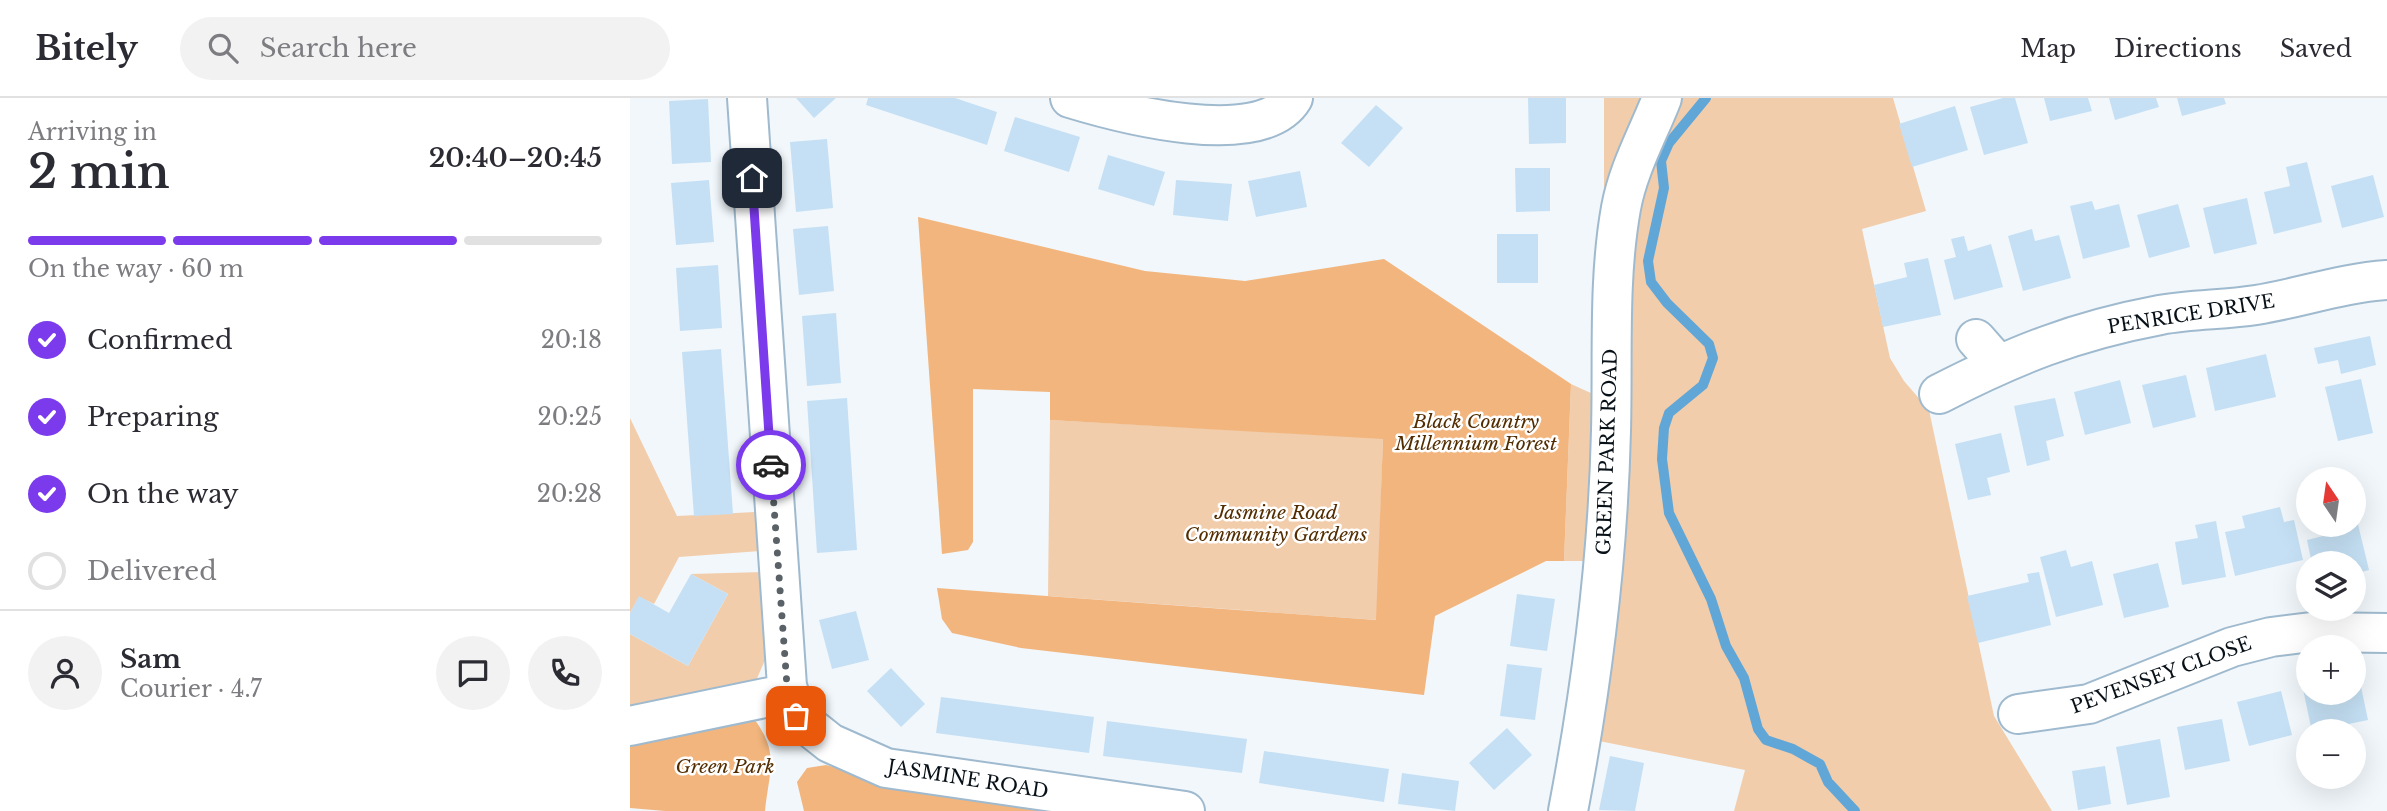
<!DOCTYPE html>
<meta charset="utf-8">
<style>
:root{--surface:#fff;--page:#f2f2f3;--text:#2b2b33;--muted:#7c7c81;--line:#e1e1e2;--accent:#7c3aed}
body{margin:0;font-family:"Libre Baskerville",serif;background:var(--page);color:var(--text);height:100vh;display:flex;flex-direction:column;font-size:26px;white-space:nowrap}
*{box-sizing:border-box;margin:0}
p{font-size:23px;color:var(--muted)}
.icon{flex:none;width:38px;height:38px;fill:none;stroke:currentColor;stroke-width:2;stroke-linecap:round;stroke-linejoin:round}
.map{position:relative;flex:1;overflow:hidden}
.panel{display:flex;flex-direction:column;background:var(--surface);width:630px}
.panel>*{flex:none}
.needle{width:46px;rotate:347deg}
.fabs{position:absolute;left:1666px;top:369px;display:grid;gap:14px}
.fabs a{display:grid;place-items:center;width:70px;height:70px;border-radius:50%;background:var(--surface);box-shadow:0 7px 28px #0002;font-size:35px}
.pin{position:absolute;display:grid;place-items:center;width:60px;height:60px;color:#fff;margin:-30px;border-radius:14px;box-shadow:0 4px 10px #0006}
.courier{position:absolute;display:grid;place-items:center;width:70px;height:70px;margin:-35px;border:5px solid #7c3aed;border-radius:50%;background:#fff;color:#222;box-shadow:0 2px 9px #0007}
.headline em{font-style:normal;font-weight:600}
.headline div{display:flex;flex-direction:column-reverse}
.headline{display:flex;align-items:center;justify-content:space-between;height:119px;padding:0 28px}
h1{font-size:46px;font-weight:600;line-height:52px}
.bar{display:grid;grid-template-columns:repeat(4,1fr);gap:10px 7px;align-content:center;height:84px;padding:0 28px}
.bar i{height:9px;border-radius:5px;background:var(--line)}
.bar .active{background:var(--accent)}
.bar p{grid-column:span 4}
.line{display:flex;align-items:center;gap:18px;padding:0 28px;border-top:2px solid var(--line)}
.line div{flex:1}
.round{display:grid;place-items:center;flex:none;width:74px;height:74px;border-radius:37px;background:var(--page)}
ol{padding:0 28px;list-style:none}
li{display:flex;align-items:center;gap:21px;height:77px}
li p{margin-inline-start:auto}
li .icon{padding:7px;border-radius:50%;background:var(--accent);color:#fff;stroke-width:4}
li:last-child{color:var(--muted)}
li i{width:38px;height:38px;border:4px solid var(--line);border-radius:50%}
header{display:flex;align-items:center;gap:42px;box-sizing:border-box;height:98px;padding:0 35px;background:var(--surface);border-bottom:2px solid var(--line)}
header strong{font-size:33px}
nav{display:flex;gap:38px;margin-inline-start:auto;font-size:24px}
.search{width:490px;height:63px;background:var(--page);display:flex;align-items:center;gap:18px;box-sizing:border-box;padding:0 24px;border-radius:38px;color:var(--muted);font-size:26px}
main{display:flex;flex:1;min-height:0}
.map>svg:first-child{display:block}
.green{fill:#f2cdab}
.forest{fill:#f2b57d}
.lines{fill:none;stroke-linecap:round;stroke-linejoin:round}
.stream{stroke:#60a6d7;stroke-width:10}
.building{fill:#c5e0f4}
.minor-casing{stroke:#9fbace;stroke-width:42}
.minor{stroke:#fff;stroke-width:38}
.done{stroke:#5a6267;stroke-width:7;stroke-dasharray:0 12.6}
.route{stroke:#7c3aed;stroke-width:9}
.labels{text-anchor:middle;dominant-baseline:central;stroke-width:5;stroke-linejoin:round;paint-order:stroke}
.street-label{font-size:19px;fill:#081118;stroke:#fff}
.park-label{font-size:19px;font-style:italic;fill:#532d00;stroke:#fff}
</style>
<header>
<strong>Bitely</strong>
<div class="search"><svg class="icon" aria-label="search" viewBox="0 0 24 24"><circle cx="10" cy="10" r="6"/><path d="M15 15l6 6"/></svg>Search here</div>
<nav><a>Map</a><a>Directions</a><a>Saved</a></nav>
</header>
<main>
<section class="panel">
<div class="headline"><div><h1>2 min</h1><p>Arriving in</p></div><em>20:40–20:45</em></div>
<div class="bar"><i class="active"></i><i class="active"></i><i class="active"></i><i></i><p>On the way · 60 m</p></div>
<ol>
<li><svg class="icon" aria-label="check" viewBox="0 0 24 24"><path d="M5 12l5 5 9-10"/></svg>Confirmed<p>20:18</p></li>
<li><svg class="icon" aria-label="check" viewBox="0 0 24 24"><path d="M5 12l5 5 9-10"/></svg>Preparing<p>20:25</p></li>
<li><svg class="icon" aria-label="check" viewBox="0 0 24 24"><path d="M5 12l5 5 9-10"/></svg>On the way<p>20:28</p></li>
<li><i></i>Delivered</li>
</ol>
<div class="line" style="height:126px"><a class="round"><svg class="icon" aria-label="person" viewBox="0 0 24 24"><circle cx="12" cy="8" r="4"/><path d="M4 21q1-7 8-7t8 7"/></svg></a><div><b>Sam</b><p>Courier · 4.7</p></div><a class="round"><svg class="icon" aria-label="chat" viewBox="0 0 24 24"><path d="M4 5h16v11H9l-5 4z"/></svg></a><a class="round"><svg class="icon" aria-label="phone" viewBox="0 0 24 24"><path d="M5 4h4l2 5-3 2q2 4 5 5l2-3 5 2v4C11 20 4 13 5 4z"/></svg></a></div>
</section>
<div class="map">
<svg width="1757" height="713" viewBox="0 0 1757 713">
<rect width="100%" height="100%" fill="#f1f7fb"/>
<path class="green" d="M 974,0 L 1010,0 L 974,94 Z
M 1051,0 L 1263,0 L 1296,113 L 1232,131 L 1260,260 L 1274,283 L 1299,312 L 1364,618 L 1422,713 L 1104,713 L 1115,672 L 969,643 L 982,551 L 992,208 L 1013,94 Z
M 941,286 L 963,296 L 963,373 L 955,463 L 934,463 Z
M 0,320 L 47,418 L 125,414 L 130,453 L 49,459 L 24,506 L 9,499 L 0,515 Z
M 420,322 L 753,340 L 747,522 L 418,498 Z
M 133,474 L 135,562 L 125,585 L 0,612 L 0,536 L 58,568 L 98,496 L 61,476 Z"/>
<path class="forest" d="M 288,119 L 515,173 L 615,183 L 754,161 L 941,286 L 934,463 L 916,463 L 805,518 L 794,597 L 391,550 L 322,535 L 312,521 L 307,490 L 746,522 L 753,341 L 420,322 L 420,294 L 343,291 L 343,444 L 338,452 L 312,456 Z
M 124,621 C 150,655 139,673 135,713 L 35,713 L 0,710 L 0,642 Z
M 196,667 L 252,683 L 428,713 L 174,713 L 167,684 L 177,670 Z"/>
<g class="lines">
<path class="stream" d="M 1076,0 L 1039,45 L 1031,63 L 1034,90 L 1018,163 L 1021,184 L 1037,205 L 1079,246 L 1083,260 L 1073,287 L 1039,315 L 1034,330 L 1032,361 L 1039,415 L 1081,501 L 1096,548 L 1114,580 L 1128,631 L 1136,642 L 1163,651 L 1190,666 L 1198,684 L 1225,713"/>
</g>
<path class="building" d="M 166,0 L 206,0 L 184,20 Z
M 238,0 L 325,0 L 367,14 L 357,47 L 236,7 Z
M 898,0 L 936,0 L 936,45 L 899,46 Z
M 1373,0 L 1385,0 L 1398,45 L 1354,57 L 1340,9 Z
M 1414,0 L 1458,0 L 1462,13 L 1420,23 Z
M 1479,0 L 1526,0 L 1529,9 L 1485,22 Z
M 1547,0 L 1594,0 L 1596,6 L 1552,18 Z
M 78,1 L 81,64 L 42,66 L 39,3 Z
M 746,7 L 773,30 L 739,69 L 711,45 Z
M 1325,8 L 1338,52 L 1282,69 L 1269,26 Z
M 385,19 L 450,39 L 439,74 L 374,53 Z
M 197,41 L 203,110 L 166,114 L 160,44 Z
M 478,57 L 535,74 L 524,108 L 468,91 Z
M 1677,64 L 1692,124 L 1644,136 L 1634,94 L 1660,88 L 1656,69 Z
M 885,70 L 920,70 L 920,113 L 886,114 Z
M 670,73 L 677,109 L 626,119 L 618,83 Z
M 1743,77 L 1754,119 L 1712,130 L 1701,88 Z
M 79,82 L 84,144 L 46,147 L 41,85 Z
M 546,82 L 602,86 L 598,123 L 543,117 Z
M 1617,100 L 1627,146 L 1584,156 L 1573,110 Z
M 1462,103 L 1465,112 L 1489,106 L 1500,149 L 1453,161 L 1440,108 Z
M 1548,106 L 1560,149 L 1519,160 L 1507,117 Z
M 198,128 L 204,193 L 169,197 L 163,131 Z
M 1402,131 L 1405,143 L 1429,137 L 1441,180 L 1393,193 L 1378,138 Z
M 867,136 L 908,136 L 908,185 L 867,185 Z
M 1334,138 L 1338,153 L 1361,146 L 1373,189 L 1324,202 L 1314,162 L 1326,159 L 1321,141 Z
M 1298,160 L 1311,217 L 1253,229 L 1244,187 L 1277,179 L 1274,165 Z
M 88,167 L 92,230 L 50,233 L 46,170 Z
M 206,215 L 211,285 L 177,288 L 172,218 Z
M 1740,238 L 1746,267 L 1711,276 L 1708,262 L 1688,266 L 1684,250 Z
M 91,251 L 103,416 L 64,418 L 52,254 Z
M 1636,256 L 1646,299 L 1585,313 L 1576,270 Z
M 1556,277 L 1566,319 L 1523,330 L 1512,287 Z
M 1731,281 L 1743,335 L 1708,343 L 1695,289 Z
M 1490,282 L 1501,325 L 1455,337 L 1444,294 Z
M 217,300 L 227,452 L 187,455 L 177,303 Z
M 1425,300 L 1434,338 L 1416,343 L 1420,362 L 1397,368 L 1384,308 Z
M 1371,335 L 1380,374 L 1357,380 L 1361,397 L 1338,402 L 1325,346 Z
M 1650,409 L 1654,424 L 1664,422 L 1673,462 L 1605,478 L 1595,434 L 1615,430 L 1612,418 Z
M 1725,414 L 1739,472 L 1724,476 L 1724,466 L 1682,466 L 1677,442 L 1701,436 L 1699,427 L 1724,427 Z
M 1586,423 L 1596,479 L 1552,487 L 1545,444 L 1568,440 L 1565,427 Z
M 1436,452 L 1441,469 L 1462,463 L 1473,507 L 1426,519 L 1410,459 Z
M 1528,465 L 1539,509 L 1494,520 L 1483,476 Z
M 1409,474 L 1421,527 L 1348,545 L 1337,498 L 1399,484 L 1397,476 Z
M 61,476 L 98,496 L 58,568 L 0,536 L 0,515 L 9,498 L 39,515 Z
M 887,496 L 925,501 L 917,553 L 880,548 Z
M 226,513 L 239,562 L 202,571 L 189,522 Z
M 877,566 L 912,570 L 905,622 L 870,618 Z
M 261,570 L 295,606 L 271,629 L 237,593 Z
M 1729,579 L 1738,622 L 1704,629 L 1705,634 L 1682,634 L 1673,591 L 1678,590 L 1678,595 L 1724,595 L 1724,580 Z
M 1651,593 L 1662,637 L 1619,648 L 1607,604 Z
M 311,599 L 464,619 L 459,655 L 306,635 Z
M 1592,621 L 1600,663 L 1555,672 L 1547,629 Z
M 477,623 L 617,641 L 612,675 L 473,658 Z
M 877,630 L 902,657 L 864,692 L 839,665 Z
M 1530,641 L 1540,699 L 1497,707 L 1486,649 Z
M 634,653 L 759,671 L 754,704 L 629,685 Z
M 980,658 L 1014,665 L 1005,713 L 969,712 Z
M 1475,668 L 1481,706 L 1448,712 L 1442,673 Z
M 772,675 L 829,683 L 825,713 L 768,706 Z"/>
<g class="lines">
<defs>
<path id="minor" d="M 117,0 L 157,588 L 166,618 L 200,645 L 256,670 L 555,713
M 440,0 C 489,15 631,53 663,0
M 1346,241 L 1368,266
M 1309,296 C 1385,257 1445,233 1530,217 C 1562,211 1594,212 1626,207 C 1670,200 1712,185 1757,182
M 1388,616 L 1459,606 L 1602,549 L 1641,539 L 1681,534 L 1757,535
M 0,628 L 159,595
M 938,713 C 962,588 978,460 981,333 C 983,259 978,182 991,110 C 998,71 1018,36 1032,0"/>
</defs>
<use href="#minor" class="minor-casing"/>
<use href="#minor" class="minor"/>
</g>
<g class="lines">
<path class="done" d="M 141,367 L 157,588 L 166,618"/>
<path class="route" d="M 122,80 L 141,367"/>
</g>
<g class="labels">
<g class="street-label">
<text transform="translate(1561 216) rotate(-9)">PENRICE DRIVE</text>
<text transform="translate(977 354) rotate(-88)">GREEN PARK ROAD</text>
<text transform="translate(1531 577) rotate(-20)">PEVENSEY CLOSE</text>
<text transform="translate(338 681) rotate(9)">JASMINE ROAD</text>
</g>
<g class="park-label">
<text x="846" y="323">Black Country<tspan x="846" dy="22">Millennium Forest</tspan></text>
<text x="646" y="414">Jasmine Road<tspan x="646" dy="22">Community Gardens</tspan></text>
<text x="95" y="668">Green Park</text>
</g>
</g>
</svg>
<div class="fabs">
<a><svg class="needle" viewBox="-14 -14 28 28"><path d="M0-13l5 13h-10z" fill="#e53935"/><path d="M0 13l5-13h-10z" fill="#7c7c81"/></svg></a>
<a><svg class="icon" aria-label="layers" viewBox="0 0 24 24"><path d="M12 4l9 5-9 5-9-5zM3 14l9 5 9-5"/></svg></a>
<a>+</a>
<a>−</a>
</div>
<div class="pin" style="left:166px;top:618px;background:#ea580c"><svg class="icon" aria-label="bag" viewBox="0 0 24 24"><path d="M5 8h14l-1 12H6zM9 8a3 3 0 0 1 6 0"/></svg></div>
<div class="pin" style="left:122px;top:80px;background:#1f2937"><svg class="icon" aria-label="home" viewBox="0 0 24 24"><path d="M3 11l9-7 9 7M6 9v11h12V9"/></svg></div>
<div class="courier" style="left:141px;top:367px"><svg class="icon" aria-label="car" viewBox="0 0 24 24"><path d="M5 17H2v-5l4-1 3-4h7l3 4 3 1v5h-3M9 17h6M6 11h13"/><circle cx="7" cy="17" r="2"/><circle cx="17" cy="17" r="2"/></svg></div>
</div>
</main>
